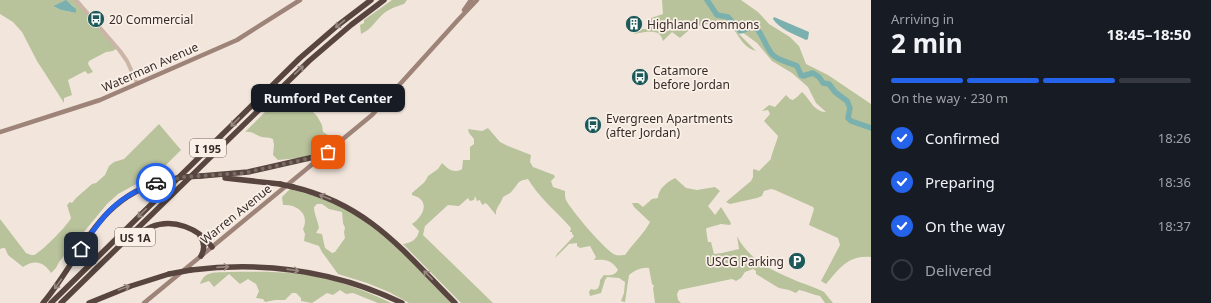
<!DOCTYPE html>
<meta charset="utf-8">
<style>
:root{--surface:#171b24;--page:#20242c;--text:#f1f3f6;--muted:#9ea1a6;--line:#363941;--accent:#2563eb}
body{margin:0;font-family:"Noto Sans",sans-serif;background:var(--page);color:var(--text);height:100vh;display:flex;flex-direction:column;font-size:15px;white-space:nowrap}
*{box-sizing:border-box;margin:0}
p{font-size:13px;color:var(--muted)}
.icon{flex:none;width:22px;height:22px;fill:none;stroke:currentColor;stroke-width:2;stroke-linecap:round;stroke-linejoin:round}
.map{position:relative;flex:1;overflow:hidden}
.sheet{display:flex;flex-direction:column;background:var(--surface);width:340px}
.sheet>*{flex:none}
.pin{position:absolute;display:grid;place-items:center;width:34px;height:34px;color:#fff;margin:-17px;border-radius:8px;box-shadow:0 2px 6px #0006}
.courier{position:absolute;display:grid;place-items:center;width:40px;height:40px;margin:-20px;border:3px solid #2563eb;border-radius:50%;background:#fff;color:#222;box-shadow:0 1px 5px #0007}
.bubble{position:absolute;height:28px;border-radius:8px;background:var(--surface);box-shadow:0 1px 3px #0004;font-size:13px;font-weight:700;line-height:28px;text-align:center}
.headline em{font-style:normal;font-weight:700}
.headline div{display:flex;flex-direction:column-reverse}
.headline{display:flex;align-items:center;justify-content:space-between;height:68px;padding:0 20px}
h1{font-size:26px;font-weight:700;line-height:30px}
.bar{display:grid;grid-template-columns:repeat(4,1fr);gap:6px 4px;align-content:center;height:48px;padding:0 20px}
.bar i{height:5px;border-radius:3px;background:var(--line)}
.bar .on{background:var(--accent)}
.bar p{grid-column:span 4}
ol{padding:0 20px;list-style:none}
li{display:flex;align-items:center;gap:12px;height:44px}
li p{margin-inline-start:auto}
li .icon{padding:4px;border-radius:50%;background:var(--accent);color:#fff;stroke-width:4}
li:last-child{color:var(--muted)}
li i{width:22px;height:22px;border:2px solid var(--line);border-radius:50%}
main{display:flex;flex:1;min-height:0}
.map>svg:first-child{display:block}
.green{fill:#b8c29b;fill-rule:evenodd}
.water{fill:#7ab0ae}
.lines{fill:none;stroke-linecap:round;stroke-linejoin:round}
.river{stroke:#7ab0ae;stroke-width:5.5}
.tertiary{stroke:#cbb5a7;stroke-width:4}
.secondary{stroke:#9e8379;stroke-width:4.5}
.motorway{stroke:#58453f;stroke-width:5.5}
.motorway-bridge{stroke:#58453f;stroke-width:5.5}
.oneway{stroke:#998983}
.done{stroke:#786d67;stroke-width:4;stroke-dasharray:0 7.2}
.route{stroke:#2563eb;stroke-width:5}
.labels{text-anchor:middle;dominant-baseline:central;stroke-width:3.5;stroke-linejoin:round;paint-order:stroke}
.shield{fill:#faf0e8;stroke:#726762;stroke-width:1}
.shield-label{font-size:11px;font-weight:bold;fill:#372c28}
.poi-label{font-size:12px;fill:#372c28;stroke:#faf0e8;text-anchor:start}
.street-label{font-size:12px;fill:#372c28;stroke:#faf0e8}
</style>
<main>
<div class="map">
<svg width="871" height="303" viewBox="0 0 871 303">
<rect width="100%" height="100%" fill="#f2e6dc"/>
<path class="green" d="M 0,0 L 75,0 L 117,48 L 113,51 L 106,52 L 89,61 L 88,64 L 93,72 L 88,74 L 85,71 L 68,80 L 72,95 L 64,98 L 64,103 L 37,61 L 22,32 L 13,22 L 0,14 ZM 64,1 C 70,2 76,7 76,13 L 61,10 L 53,6 Z
M 392,0 L 407,0 L 404,4 C 395,7 388,9 381,16 C 374,23 370,30 361,34 L 360,25 L 364,23 L 364,20 Z
M 662,0 L 741,0 L 758,12 L 769,24 L 790,37 L 799,46 L 806,64 L 828,75 L 871,104 L 871,257 C 848,255 840,268 826,284 L 821,281 L 840,245 L 838,238 L 809,225 L 814,209 L 813,207 L 775,190 L 771,189 L 764,191 L 762,196 L 757,198 L 730,204 L 726,202 L 751,181 L 753,177 L 753,170 L 754,169 L 759,171 L 771,159 C 771,155 777,141 778,136 L 764,121 L 770,114 L 768,110 L 762,111 L 769,105 L 775,107 L 786,95 L 790,99 L 793,100 L 797,97 L 802,92 C 810,99 814,112 826,112 L 816,103 L 808,87 L 792,73 L 772,61 L 757,43 L 734,26 L 730,25 L 756,51 C 733,45 741,16 707,24 C 693,27 691,28 680,38 L 672,32 L 663,41 C 662,39 662,37 660,35 C 657,29 639,33 634,34 L 635,32 L 640,31 L 642,29 L 650,29 L 651,18 L 663,14 Z
M 289,88 L 317,116 L 322,125 L 323,132 L 328,135 L 338,137 L 342,141 L 329,152 L 299,158 L 278,160 L 273,155 L 274,145 L 273,139 C 269,137 266,138 262,137 C 255,135 253,131 245,132 Z
M 159,124 L 181,150 L 165,166 L 140,179 L 140,182 L 118,194 L 107,204 L 59,262 L 56,268 L 51,273 C 44,262 35,259 23,267 L 8,255 L 5,248 L 3,248 L 0,249 L 0,219 L 26,253 L 31,255 C 33,255 35,255 36,254 C 44,249 67,226 71,218 L 67,205 L 70,202 L 72,203 L 76,198 L 92,184 L 96,183 L 105,175 L 109,166 L 114,162 L 124,159 Z
M 488,128 L 500,142 L 508,146 L 531,155 L 530,162 L 533,167 L 554,175 L 555,177 L 551,181 L 553,187 L 565,191 C 565,195 565,198 566,200 C 571,210 607,253 616,255 C 618,256 623,255 625,255 C 633,243 644,234 650,222 L 634,207 L 632,203 L 638,203 L 643,207 L 652,199 L 658,198 C 658,189 667,182 675,178 L 686,188 L 697,190 L 715,187 L 720,191 L 708,206 L 715,215 L 721,207 L 731,223 L 730,225 L 721,224 L 707,228 L 706,229 L 708,242 L 711,242 L 714,254 L 722,253 L 739,249 L 737,236 C 752,267 790,278 820,290 L 824,292 L 833,303 L 825,303 L 820,296 C 813,295 806,291 799,290 L 796,293 L 789,290 L 779,288 L 756,274 L 756,271 L 753,269 L 745,272 L 741,278 L 736,281 L 732,279 L 679,290 L 677,294 L 678,300 L 681,303 L 655,303 L 653,288 L 654,286 L 652,284 L 649,268 C 642,267 635,270 629,275 L 625,302 L 621,301 L 624,293 L 625,282 L 619,278 L 607,277 L 605,280 L 601,293 L 590,296 L 589,292 L 591,289 C 598,292 600,286 600,280 L 604,275 C 610,276 615,275 618,270 C 612,260 605,259 594,260 L 596,257 L 590,246 L 580,248 L 577,246 L 577,243 L 569,244 L 555,258 L 557,254 L 574,236 L 572,234 L 572,232 L 570,232 L 571,228 C 556,211 539,198 528,179 C 516,181 519,184 512,191 C 510,194 506,195 503,197 C 501,204 495,208 496,215 L 487,204 L 485,203 L 483,205 L 481,203 L 480,200 L 477,201 L 475,196 L 474,200 L 470,201 L 468,198 L 459,206 L 448,205 L 425,226 L 423,235 L 493,303 L 461,303 L 403,244 C 411,243 417,240 419,231 L 412,224 C 424,216 431,200 412,195 L 412,193 C 418,187 425,184 428,176 L 438,169 L 442,163 C 448,169 454,174 462,169 L 463,160 L 470,160 L 470,147 L 474,144 L 474,139 L 469,133 L 468,129 L 482,131 Z
M 290,189 C 307,194 325,198 342,206 C 386,227 417,269 451,303 L 409,303 L 389,292 L 367,283 L 338,274 L 322,252 L 319,246 L 304,241 L 305,234 L 303,229 C 310,214 297,204 283,205 L 282,197 ZM 317,204 L 322,204 L 329,209 L 342,212 L 343,223 L 345,228 L 344,232 L 345,238 L 335,252 L 332,253 L 325,248 L 322,234 L 316,233 L 319,228 C 318,221 314,214 314,207 Z
M 228,272 C 251,272 275,271 298,274 C 331,277 362,289 391,303 L 378,303 L 353,293 L 346,294 L 340,290 L 333,295 L 327,293 L 312,303 L 301,301 L 301,298 L 296,293 L 292,293 L 285,300 L 275,300 L 265,302 L 263,299 L 256,298 L 259,291 L 256,284 L 248,279 L 240,284 L 229,274 L 214,287 L 209,281 L 200,284 C 205,270 215,273 228,272 Z"/>
<path class="water" d="M 66,0 L 76,9 L 76,13 L 61,10 L 53,6 Z
M 774,17 L 809,32 L 808,39 L 806,40 C 796,35 779,29 773,19 Z"/>
<g class="lines">
<path class="river" d="M 707,0 L 717,15 L 728,17 L 740,31 C 745,31 749,26 755,28 C 761,30 766,48 772,54 C 778,61 789,62 797,66 L 801,75 L 803,76 L 813,73 L 819,77 L 823,83 L 829,84 L 835,92 L 847,101 L 850,108 L 848,118 L 851,121 L 871,128"/>
<path class="tertiary" d="M 76,0 L 120,51 L 127,61 L 137,83"/>
<path class="secondary" d="M 464,10 L 471,0
M 0,132 L 100,100 L 237,40 L 300,0
M 144,303 L 372,115 L 458,20 L 477,0"/>
<path class="motorway" d="M 201,176 L 248,172 L 314,157 L 328,152
M 225,178 L 280,184
M 293,187 C 369,205 403,251 455,303
M 200,236 C 205,243 205,249 201,256
M 128,242 C 135,237 142,231 151,227 C 173,218 199,228 212,247
M 191,270 C 264,261 336,271 402,303
M 43,303 C 85,253 95,198 166,180
M 51,303 L 300,58 L 337,26 L 371,0
M 61,303 L 309,61 L 351,25 L 384,0
M 89,303 L 131,286 L 169,274"/>
<path class="motorway-bridge" d="M 166,180 L 184,177 L 201,176
M 280,184 L 293,187
M 169,274 L 191,270"/>
</g>
<defs><path id="oneway-shaft" d="M-6 0H5M1.5-3L5.5 0L1.5 3" fill="none" stroke-width="1.6" stroke-linecap="round" stroke-linejoin="round"/></defs>
<g class="oneway">
<use href="#oneway-shaft" transform="translate(340 24) rotate(141)"/>
<use href="#oneway-shaft" transform="translate(299 70) rotate(-44)"/>
<use href="#oneway-shaft" transform="translate(235 122) rotate(135)"/>
<use href="#oneway-shaft" transform="translate(325 197) rotate(-158)"/>
<use href="#oneway-shaft" transform="translate(142 213) rotate(135)"/>
<use href="#oneway-shaft" transform="translate(223 267) rotate(-4)"/>
<use href="#oneway-shaft" transform="translate(293 270) rotate(8)"/>
<use href="#oneway-shaft" transform="translate(428 275) rotate(-134)"/>
<use href="#oneway-shaft" transform="translate(58 284) rotate(126)"/>
<use href="#oneway-shaft" transform="translate(124 288) rotate(-20)"/>
</g>
<g class="lines">
<path class="done" d="M 156,183 L 184,177 L 244,173 L 311,158 L 328,152"/>
<path class="route" d="M 81,249 C 102,216 117,196 156,183"/>
</g>
<defs>
<symbol id="bus-disc" viewBox="-11 -11 22 22"><circle r="9.5" fill="#1d5958" stroke="#faf0e8"/><path d="M-5-6H5V4H4V6H2V4H-2V6H-4V4H-5ZM-3.5-4V0h7V-4ZM-3.5 1.2v1.5H-2V1.2ZM2 1.2v1.5H3.5V1.2Z" fill="#fff"/></symbol>
<symbol id="building-disc" viewBox="-11 -11 22 22"><circle r="9.5" fill="#1d5958" stroke="#faf0e8"/><path d="M-4-6H4V6H1V3H-1V6H-4ZM-2.5-4.3h1.7v1.8h-1.7ZM.8-4.3h1.7v1.8H.8ZM-2.5-1h1.7V.8h-1.7ZM.8-1h1.7V.8H.8Z" fill="#fff"/></symbol>
<symbol id="parking-disc" viewBox="-11 -11 22 22"><circle r="9.5" fill="#1d5958" stroke="#faf0e8"/><path d="M-3.5-5.5H1a3.5 3.5 0 0 1 0 7H-1V5.5H-3.5ZM-1-3.4V-.6H.8a1.4 1.4 0 0 0 0-2.8Z" fill="#fff"/></symbol>
</defs>
<g fill-rule="evenodd">
<use href="#bus-disc" x="86" y="9" width="20" height="20"/>
<use href="#building-disc" x="624" y="14" width="20" height="20"/>
<use href="#bus-disc" x="630" y="67" width="20" height="20"/>
<use href="#bus-disc" x="583" y="115" width="20" height="20"/>
<use href="#parking-disc" x="787" y="251" width="20" height="20"/>
</g>
<g class="labels">
<g class="shield">
<rect x="190" y="139" width="36" height="18" rx="3"/>
<rect x="115" y="228" width="40" height="18" rx="3"/>
</g>
<g class="shield-label">
<text x="208" y="148">I 195</text>
<text x="135" y="237">US 1A</text>
</g>
<g class="poi-label">
<text x="109" y="19">20 Commercial</text>
<text x="647" y="24">Highland Commons</text>
<text x="653" y="70">Catamore<tspan x="653" dy="14">before Jordan</tspan></text>
<text x="606" y="118">Evergreen Apartments<tspan x="606" dy="14">(after Jordan)</tspan></text>
<text x="784" y="261" text-anchor="end">USCG Parking</text>
</g>
<g class="street-label">
<text transform="translate(150 67) rotate(-24)">Waterman Avenue</text>
<text transform="translate(236 214) rotate(-39)">Warren Avenue</text>
</g>
</g>
</svg>
<div class="pin" style="left:328px;top:152px;background:#ea580c"><svg class="icon" aria-label="bag" viewBox="0 0 24 24"><path d="M5 8h14l-1 12H6zM9 8a3 3 0 0 1 6 0"/></svg></div>
<div class="pin" style="left:81px;top:249px;background:#1f2937"><svg class="icon" aria-label="home" viewBox="0 0 24 24"><path d="M3 11l9-7 9 7M6 9v11h12V9"/></svg></div>
<div class="courier" style="left:156px;top:183px"><svg class="icon" aria-label="car" viewBox="0 0 24 24"><path d="M5 17H2v-5l4-1 3-4h7l3 4 3 1v5h-3M9 17h6M6 11h13"/><circle cx="7" cy="17" r="2"/><circle cx="17" cy="17" r="2"/></svg></div>
<div class="bubble" style="left:251px;top:84px;width:154px">Rumford Pet Center</div>
</div>
<section class="sheet">
<div class="headline"><div><h1>2 min</h1><p>Arriving in</p></div><em>18:45–18:50</em></div>
<div class="bar"><i class="on"></i><i class="on"></i><i class="on"></i><i></i><p>On the way · 230 m</p></div>
<ol>
<li><svg class="icon" aria-label="check" viewBox="0 0 24 24"><path d="M5 12l5 5 9-10"/></svg>Confirmed<p>18:26</p></li>
<li><svg class="icon" aria-label="check" viewBox="0 0 24 24"><path d="M5 12l5 5 9-10"/></svg>Preparing<p>18:36</p></li>
<li><svg class="icon" aria-label="check" viewBox="0 0 24 24"><path d="M5 12l5 5 9-10"/></svg>On the way<p>18:37</p></li>
<li><i></i>Delivered</li>
</ol>
</section>
</main>
